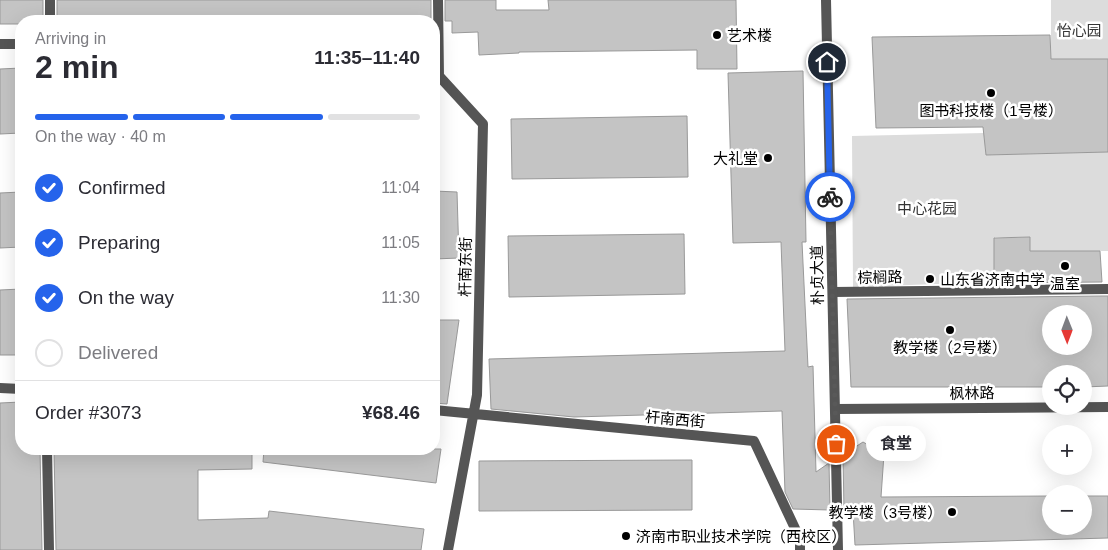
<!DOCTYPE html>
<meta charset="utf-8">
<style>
:root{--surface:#fff;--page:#f2f2f3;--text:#2b2b33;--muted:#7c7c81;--line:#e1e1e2;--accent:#2563eb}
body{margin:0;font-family:Helvetica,"Noto Sans SC",sans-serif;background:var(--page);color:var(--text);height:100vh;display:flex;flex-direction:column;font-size:19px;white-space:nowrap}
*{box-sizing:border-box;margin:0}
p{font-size:16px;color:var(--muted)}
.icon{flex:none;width:28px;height:28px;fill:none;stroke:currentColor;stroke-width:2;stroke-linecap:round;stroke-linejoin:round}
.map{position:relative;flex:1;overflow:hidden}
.sheet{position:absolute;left:15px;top:15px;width:425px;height:440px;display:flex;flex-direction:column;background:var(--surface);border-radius:20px;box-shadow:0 5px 20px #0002}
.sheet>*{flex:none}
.needle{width:32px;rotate:179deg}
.fabs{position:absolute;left:1042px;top:305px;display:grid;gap:10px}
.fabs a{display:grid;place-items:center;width:50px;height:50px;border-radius:50%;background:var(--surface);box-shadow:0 5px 20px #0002;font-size:25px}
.pin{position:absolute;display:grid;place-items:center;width:42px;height:42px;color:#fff;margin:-21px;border:2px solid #fff;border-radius:50%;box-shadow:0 1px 5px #0007}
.courier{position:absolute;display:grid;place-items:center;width:50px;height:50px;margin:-25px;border:4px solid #2563eb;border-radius:50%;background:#fff;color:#222;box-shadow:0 1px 6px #0007}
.bubble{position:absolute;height:35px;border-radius:18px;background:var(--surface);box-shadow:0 5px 20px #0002;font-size:16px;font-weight:700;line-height:35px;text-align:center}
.overview em{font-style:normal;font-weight:700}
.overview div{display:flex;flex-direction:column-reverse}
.overview{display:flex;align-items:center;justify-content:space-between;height:85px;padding:0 20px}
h1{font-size:32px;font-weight:700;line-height:38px}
.bar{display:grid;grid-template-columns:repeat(4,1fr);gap:8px 5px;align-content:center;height:60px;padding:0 20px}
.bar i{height:6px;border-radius:4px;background:var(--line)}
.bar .on{background:var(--accent)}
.bar p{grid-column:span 4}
.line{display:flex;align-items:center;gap:12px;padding:0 20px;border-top:1px solid var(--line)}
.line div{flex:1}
ol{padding:0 20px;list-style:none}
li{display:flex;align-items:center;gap:15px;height:55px}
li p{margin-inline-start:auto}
li .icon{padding:5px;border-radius:50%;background:var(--accent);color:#fff;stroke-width:4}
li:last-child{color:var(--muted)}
li i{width:28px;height:28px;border:2px solid var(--line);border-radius:50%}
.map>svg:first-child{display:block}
.green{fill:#dcdcdc}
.building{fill:#c4c4c4;stroke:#999;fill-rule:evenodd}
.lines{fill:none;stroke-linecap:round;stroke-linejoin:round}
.service{stroke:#555;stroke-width:10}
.minor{stroke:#555;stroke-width:10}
.done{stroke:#595959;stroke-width:5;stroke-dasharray:0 9}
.route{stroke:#2563eb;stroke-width:6}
.poi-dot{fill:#000;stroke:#fff;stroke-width:2}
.labels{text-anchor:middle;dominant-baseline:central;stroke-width:5;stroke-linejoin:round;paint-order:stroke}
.park-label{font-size:15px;fill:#333;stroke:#fff}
.poi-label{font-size:15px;fill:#000;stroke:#fff;text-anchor:start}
.street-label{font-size:15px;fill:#000;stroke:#fff}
</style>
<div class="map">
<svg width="1108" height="550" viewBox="0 0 1108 550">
<rect width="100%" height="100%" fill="#fff"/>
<path class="green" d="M 1051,0 L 1108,0 L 1108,59 L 1051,59 Z
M 984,133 L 986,155 L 1108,152 L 1108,251 L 1030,251 L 1029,237 L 995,237 L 994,282 L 853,287 L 852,136 Z"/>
<path class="building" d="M 0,0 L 43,0 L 43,21 L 21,21 L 21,24 L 0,24 Z
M 57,0 L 431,0 L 431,21 L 57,21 Z
M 445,0 L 496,0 L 496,10 L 549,10 L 548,0 L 736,0 L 737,69 L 697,69 L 697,50 L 519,52 L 519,53 L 479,55 L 478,32 L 452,33 L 452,21 L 445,21 Z
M 1050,35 L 1051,59 L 1108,59 L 1108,152 L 986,155 L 983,127 L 876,128 L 872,37 Z
M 21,68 L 21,133 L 0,134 L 0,69 Z
M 803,71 L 806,242 L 802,242 L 808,367 L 813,366 L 816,472 L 829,463 L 830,510 L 793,509 L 785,492 L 782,411 L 574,417 L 491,409 L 489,359 L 785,351 L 781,242 L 733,243 L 728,73 Z
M 687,116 L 688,177 L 512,179 L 511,119 Z
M 434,191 L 457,192 L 459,258 L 434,259 Z
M 21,192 L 21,247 L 0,248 L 0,193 Z
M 684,234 L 685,294 L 509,297 L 508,236 Z
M 1030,237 L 1030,251 L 1100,251 L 1102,282 L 994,283 L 994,238 Z
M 21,289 L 21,355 L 0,355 L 0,290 Z
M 1102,296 L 1108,296 L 1108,386 L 1084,387 L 1084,374 L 1051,374 L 1051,387 L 851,387 L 847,299 ZM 1051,314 L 1084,314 L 1084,346 L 1051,346 Z
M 434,320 L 459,320 L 447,404 L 434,403 Z
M 21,402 L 21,449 L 40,449 L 42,550 L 0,550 L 0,403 Z
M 863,442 L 884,454 L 881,497 L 1051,496 L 1051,526 L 1084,526 L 1084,496 L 1108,496 L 1108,538 L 855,545 L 853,511 L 844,511 L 843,455 Z
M 54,449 L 252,449 L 252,469 L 198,470 L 198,520 L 268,518 L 269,511 L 424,529 L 421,550 L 56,550 Z
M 264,449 L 441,449 L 436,483 L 263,462 Z
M 692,460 L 692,510 L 479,511 L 479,461 Z"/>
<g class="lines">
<path class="service" d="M 833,292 L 1108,289
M 835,409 L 1108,407"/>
<path class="minor" d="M 438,0 L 439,76 L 483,124 L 477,395 L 448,550
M 826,0 L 838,550
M 50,21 L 50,0
M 0,44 L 21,44
M 0,388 L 21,389
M 434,410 L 754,441 L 800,539 L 800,550
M 47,449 L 49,550"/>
</g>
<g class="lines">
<path class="done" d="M 830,197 L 836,444"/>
<path class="route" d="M 827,62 L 830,197"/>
</g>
<g class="poi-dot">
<circle cx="717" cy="35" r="5"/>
<circle cx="991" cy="93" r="5"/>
<circle cx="768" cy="158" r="5"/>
<circle cx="1065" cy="266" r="5"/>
<circle cx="930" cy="279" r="5"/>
<circle cx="950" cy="330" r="5"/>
<circle cx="952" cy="512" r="5"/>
<circle cx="626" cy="536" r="5"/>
</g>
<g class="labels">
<g class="park-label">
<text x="1079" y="30">怡心园</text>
<text x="927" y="208">中心花园</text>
</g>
<g class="poi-label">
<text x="727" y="35">艺术楼</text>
<text x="991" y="110" text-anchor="middle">图书科技楼（1号楼）</text>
<text x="758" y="158" text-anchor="end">大礼堂</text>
<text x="940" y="279">山东省济南中学</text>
<text x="1065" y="283" text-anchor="middle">温室</text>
<text x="950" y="347" text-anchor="middle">教学楼（2号楼）</text>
<text x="942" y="512" text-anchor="end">教学楼（3号楼）</text>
<text x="636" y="536">济南市职业技术学院（西校区）</text>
</g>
<g class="street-label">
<text transform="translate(465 267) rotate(-89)">杆南东街</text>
<text transform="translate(817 275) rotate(-91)">朴贞大道</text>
<text transform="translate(880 277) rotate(-1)">棕榈路</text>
<text transform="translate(972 393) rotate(-1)">枫林路</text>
<text transform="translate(675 419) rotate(5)">杆南西街</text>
</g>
</g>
</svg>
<div class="fabs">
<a><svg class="needle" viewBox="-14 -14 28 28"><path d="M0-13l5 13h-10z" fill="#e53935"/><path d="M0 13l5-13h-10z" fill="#7c7c81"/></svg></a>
<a><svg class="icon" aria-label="locate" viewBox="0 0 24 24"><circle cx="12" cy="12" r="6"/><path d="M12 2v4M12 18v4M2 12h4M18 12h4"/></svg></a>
<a>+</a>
<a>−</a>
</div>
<div class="pin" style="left:836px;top:444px;background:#ea580c"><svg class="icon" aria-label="bag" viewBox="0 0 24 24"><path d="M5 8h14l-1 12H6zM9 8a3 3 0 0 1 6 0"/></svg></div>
<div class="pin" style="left:827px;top:62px;background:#1f2937"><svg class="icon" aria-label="home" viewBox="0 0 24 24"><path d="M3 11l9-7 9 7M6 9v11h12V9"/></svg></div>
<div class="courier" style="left:830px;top:197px"><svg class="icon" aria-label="bike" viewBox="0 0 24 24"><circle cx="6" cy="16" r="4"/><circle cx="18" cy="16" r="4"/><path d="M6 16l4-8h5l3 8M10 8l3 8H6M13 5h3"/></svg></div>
<div class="bubble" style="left:866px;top:426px;width:60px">食堂</div>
<section class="sheet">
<div class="overview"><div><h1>2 min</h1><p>Arriving in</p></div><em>11:35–11:40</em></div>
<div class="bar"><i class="on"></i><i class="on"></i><i class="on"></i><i></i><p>On the way · 40 m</p></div>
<ol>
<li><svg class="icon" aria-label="check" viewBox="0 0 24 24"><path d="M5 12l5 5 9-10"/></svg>Confirmed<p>11:04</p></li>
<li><svg class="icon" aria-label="check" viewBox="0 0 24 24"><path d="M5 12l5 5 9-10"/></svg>Preparing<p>11:05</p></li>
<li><svg class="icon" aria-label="check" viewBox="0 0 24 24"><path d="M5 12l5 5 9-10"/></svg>On the way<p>11:30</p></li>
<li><i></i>Delivered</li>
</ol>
<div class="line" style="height:65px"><div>Order #3073</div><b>¥68.46</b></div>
</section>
</div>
